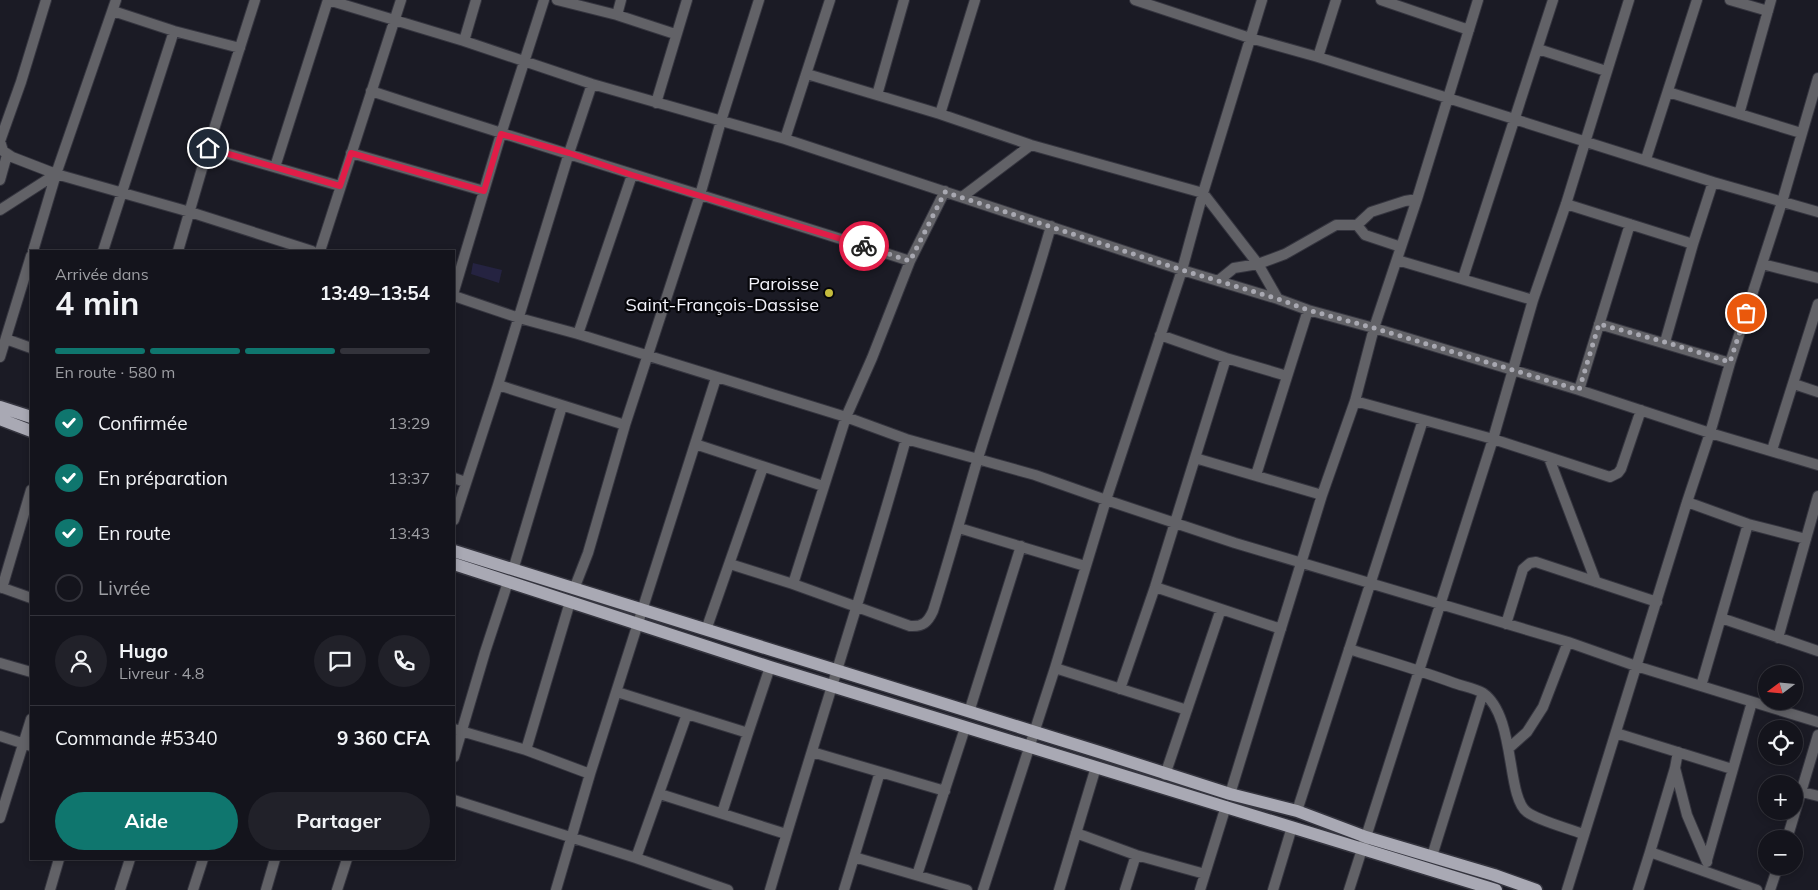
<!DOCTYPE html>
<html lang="fr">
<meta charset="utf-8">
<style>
:root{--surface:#14141c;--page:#212129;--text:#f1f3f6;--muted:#9d9ea3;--line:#33333b;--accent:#0f766e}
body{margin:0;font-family:Mulish,sans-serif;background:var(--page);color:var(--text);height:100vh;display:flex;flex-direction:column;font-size:19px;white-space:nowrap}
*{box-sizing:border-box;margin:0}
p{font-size:16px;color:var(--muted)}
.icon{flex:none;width:28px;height:28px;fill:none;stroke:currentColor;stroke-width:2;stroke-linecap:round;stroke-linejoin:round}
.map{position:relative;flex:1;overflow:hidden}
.details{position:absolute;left:30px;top:250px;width:425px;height:610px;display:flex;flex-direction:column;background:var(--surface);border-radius:0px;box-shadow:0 2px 8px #0003,0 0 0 1px var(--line)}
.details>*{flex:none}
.needle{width:32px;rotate:254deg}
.controls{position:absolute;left:1758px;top:665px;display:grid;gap:10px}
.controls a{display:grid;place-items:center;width:45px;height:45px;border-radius:50%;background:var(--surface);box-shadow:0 2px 8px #0003,0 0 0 1px var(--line);font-size:25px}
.pin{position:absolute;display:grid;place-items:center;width:42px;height:42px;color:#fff;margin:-21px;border:2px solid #fff;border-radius:50%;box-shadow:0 1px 5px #0007}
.courier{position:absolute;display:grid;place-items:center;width:50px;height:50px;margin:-25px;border:4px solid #e11d48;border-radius:50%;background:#fff;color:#222;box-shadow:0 1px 6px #0007}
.overview em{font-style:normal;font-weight:700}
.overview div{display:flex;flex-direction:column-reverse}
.overview{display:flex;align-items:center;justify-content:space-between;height:85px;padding:0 25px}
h1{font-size:32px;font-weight:700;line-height:38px}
.bar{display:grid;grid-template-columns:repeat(4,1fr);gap:8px 5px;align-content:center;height:60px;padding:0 25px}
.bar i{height:6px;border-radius:4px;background:var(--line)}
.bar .current{background:var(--accent)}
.bar p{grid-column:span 4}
.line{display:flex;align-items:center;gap:12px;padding:0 25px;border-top:1px solid var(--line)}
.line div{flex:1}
.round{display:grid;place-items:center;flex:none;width:52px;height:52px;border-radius:26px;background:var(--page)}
ol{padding:0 25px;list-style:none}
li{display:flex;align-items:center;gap:15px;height:55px}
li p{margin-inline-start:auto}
li .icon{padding:5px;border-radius:50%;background:var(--accent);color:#fff;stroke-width:4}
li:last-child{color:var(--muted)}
li i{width:28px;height:28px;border:2px solid var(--line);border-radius:50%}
.cta{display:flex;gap:10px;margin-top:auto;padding:10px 25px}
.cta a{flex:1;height:58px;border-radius:30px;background:var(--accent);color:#fff;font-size:20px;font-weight:700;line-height:58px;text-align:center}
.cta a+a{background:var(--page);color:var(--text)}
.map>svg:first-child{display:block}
.green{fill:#252341}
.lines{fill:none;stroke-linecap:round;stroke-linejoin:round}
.minor-casing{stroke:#35353f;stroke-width:12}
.major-casing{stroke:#35353f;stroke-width:15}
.minor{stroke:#626267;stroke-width:10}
.major{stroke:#a9a9b4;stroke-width:12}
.done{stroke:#a8a8b1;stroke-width:5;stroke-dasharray:0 9}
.route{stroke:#e11d48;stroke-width:6}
.poi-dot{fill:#c5bc3d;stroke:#06060a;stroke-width:2}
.labels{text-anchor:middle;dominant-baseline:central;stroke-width:4.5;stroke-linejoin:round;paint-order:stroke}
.poi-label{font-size:18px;fill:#f4f4fc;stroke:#06060a;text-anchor:end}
</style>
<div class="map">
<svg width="1818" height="890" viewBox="0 0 1818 890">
<rect width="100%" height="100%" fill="#1b1b25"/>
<path class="green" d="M 473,263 L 502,270 L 499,283 L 471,274 Z"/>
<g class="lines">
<defs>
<path id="minor" d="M 46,0 L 21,82 L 0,141 L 3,151 L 12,157 L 56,174 L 190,212 L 312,251
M 328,0 L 464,41 L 592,84 L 785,139 L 1182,270 L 1278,299 L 1308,310 L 1374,328 L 1579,390 L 1710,433 L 1818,465
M 557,0 L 617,15 L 675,34
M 1135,0 L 1250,38 L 1318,57 L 1713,182 L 1818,212
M 1381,0 L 1469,30
M 1730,0 L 1768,11
M 113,11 L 174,31 L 240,48
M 617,15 L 621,0
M 464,41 L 476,0
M 1538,49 L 1606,71
M 1318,57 L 1336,0
M 807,74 L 940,114 L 1031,145 L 1203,193 L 1258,264 L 1278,299
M 371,91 C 550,150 730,203 910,261 L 945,191
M 1668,92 L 1801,133
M 877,95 L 904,0
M 656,103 L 687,0
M 940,114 L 975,0
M 1739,114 L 1771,0
M 785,139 L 830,0
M 208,148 L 340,186
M 351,153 L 484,191
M 1646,159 L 1697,0
M 275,167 L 328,0
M 0,180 L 7,155
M 962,197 L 1031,145
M 1566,204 L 1693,244
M 0,210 L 56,174
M 1401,247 L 1365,235 L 1357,225 L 1371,212 L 1405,201 L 1417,199
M 33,251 L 56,174 L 116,0
M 103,251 L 174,31
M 178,251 L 208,148 L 255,0
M 320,251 L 401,0
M 1397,260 L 1533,300
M 1762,264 L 1818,278
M 1463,278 L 1553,0
M 1218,281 L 1234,268 L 1258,264 L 1285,254 L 1336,225 L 1357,225
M 454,291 L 501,134 L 544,0
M 454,296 L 519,318 L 578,334 L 846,417 L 906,439 L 1035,475 L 1106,500 L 1235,543 L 1568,642 L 1636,666 L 1818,722
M 1599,324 L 1730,363
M 578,334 L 632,175
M 1160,335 L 1226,358 L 1287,376
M 6,339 L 31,348
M 1665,342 L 1693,244 L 1713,182
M 0,357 L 31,256
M 1794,384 L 1818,392
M 498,385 L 625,425
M 1579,390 L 1630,224
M 1355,401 L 1493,439 L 1610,477 L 1618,473 L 1621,469 L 1641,410
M 695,444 L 823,486
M 1772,450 L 1818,304
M 1195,458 L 1322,495
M 1549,458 L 1596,582
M 1256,475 L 1308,310
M 454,478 L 465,482
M 1687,502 L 1748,524 L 1806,539
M 454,520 L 498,385 L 569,153 L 592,84
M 959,528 L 1085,566
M 730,564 L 793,584 L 910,626 C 923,627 928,622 933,611 C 949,560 963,509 978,458 C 1002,380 1029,304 1051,226
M 513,570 L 562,406
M 793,584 L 846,417 L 872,358 L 910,261
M 0,587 L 31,598
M 1155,587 L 1281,629
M 2,588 L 31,490
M 574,589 L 588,553 L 625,425 L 700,195 L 721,121 L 759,0
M 1721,618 L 1818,651
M 1506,624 L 1523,569 L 1530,563 L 1536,562 L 1657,602
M 706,630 L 763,467
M 1778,638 L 1818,496
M 1349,649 C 1384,660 1419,670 1454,683 C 1462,686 1475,688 1483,693 C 1516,716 1506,797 1527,812 C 1539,821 1568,828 1583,834
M 0,663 L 31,672
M 1055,668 L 1187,710
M 1701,686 L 1748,524
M 1120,689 L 1155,587 L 1226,358
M 617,692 L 687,714 L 636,858
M 969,712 L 1021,546
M 687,714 L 748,733 L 722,813
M 454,729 L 526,750 L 590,774
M 748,733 L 770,667
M 1616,733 L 1732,769
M 0,736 L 31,746
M 1509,748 L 1527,732 L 1543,707 L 1568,642
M 526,750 L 570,602
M 812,752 L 945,791
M 454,757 L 485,652 L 508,582
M 1675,768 L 1687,815 L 1707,862
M 1165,775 L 1221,609
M 1802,792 L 1818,796
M 660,794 L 786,834
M 1230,794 L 1322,495 L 1355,401 L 1374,328 L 1417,199 L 1478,0
M 454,800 L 636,858 L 728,890
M 1297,811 L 1423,420
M 0,818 L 31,719
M 1076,833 L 1136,855 L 1205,874
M 1787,839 L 1818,735
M 1650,852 L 1675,768 L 1678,752
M 1432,856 L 1483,693
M 854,857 L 967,890
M 1707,860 L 1752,702
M 917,875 L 965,728
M 50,890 L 59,859
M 120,890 L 130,859
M 193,890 L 203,859
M 266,890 L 275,859
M 337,890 L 347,859
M 556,890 L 590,774 L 716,378
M 770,890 C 814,739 864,590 906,439
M 844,890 L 880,772
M 983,890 L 1055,668 L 1106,500 L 1182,270 L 1203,193 L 1262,0
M 1059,890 L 1096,767
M 1125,890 L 1136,855
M 1200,890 L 1226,806
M 1273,890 L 1292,827
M 1349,890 L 1493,439 L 1533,300 L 1566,204 L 1629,0
M 1567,890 L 1687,502 L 1710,433 L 1730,363 L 1782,202 L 1818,78
M 1638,890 L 1650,852 L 1757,890
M 1770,890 L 1778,866"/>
<path id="major" d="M 0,407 L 31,417
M 0,419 L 31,431
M 454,551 L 1099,752 L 1230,794 L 1297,811 L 1366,837 L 1494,875 L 1536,890
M 454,564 L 770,667 L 1496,890"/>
</defs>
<use href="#minor" class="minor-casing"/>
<use href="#major" class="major-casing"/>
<use href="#minor" class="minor"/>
<use href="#major" class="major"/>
</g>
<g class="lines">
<path class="done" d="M 864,246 L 910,261 L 945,192 L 1182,270 L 1278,299 L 1308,310 L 1374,328 L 1579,390 L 1599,324 L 1665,342 L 1730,362 L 1746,313"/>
<path class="route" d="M 208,148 L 340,186 L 351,153 L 484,191 L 501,134 L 569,153 L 632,175 L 864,246"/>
</g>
<circle class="poi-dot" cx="829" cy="293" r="5"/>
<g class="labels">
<g class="poi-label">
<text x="819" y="283">Paroisse<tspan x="819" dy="21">Saint-François-Dassise</tspan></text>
</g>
</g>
</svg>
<div class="controls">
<a><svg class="needle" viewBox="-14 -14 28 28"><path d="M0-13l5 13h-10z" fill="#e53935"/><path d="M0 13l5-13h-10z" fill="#9d9ea3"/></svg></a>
<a><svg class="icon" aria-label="locate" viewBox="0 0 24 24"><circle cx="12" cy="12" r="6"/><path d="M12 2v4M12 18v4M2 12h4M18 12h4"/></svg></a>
<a>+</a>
<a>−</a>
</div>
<div class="pin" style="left:1746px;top:313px;background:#ea580c"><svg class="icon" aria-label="bag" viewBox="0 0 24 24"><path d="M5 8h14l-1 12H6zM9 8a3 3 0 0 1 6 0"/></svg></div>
<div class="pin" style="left:208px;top:148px;background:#1f2937"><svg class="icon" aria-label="home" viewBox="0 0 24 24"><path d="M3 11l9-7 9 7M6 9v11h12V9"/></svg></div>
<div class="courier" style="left:864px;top:246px"><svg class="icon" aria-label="bike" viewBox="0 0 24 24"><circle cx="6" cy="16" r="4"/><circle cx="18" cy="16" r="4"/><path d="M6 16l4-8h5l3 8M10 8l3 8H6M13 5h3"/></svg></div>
<section class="details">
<div class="overview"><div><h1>4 min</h1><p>Arrivée dans</p></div><em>13:49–13:54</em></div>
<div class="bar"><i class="current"></i><i class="current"></i><i class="current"></i><i></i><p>En route · 580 m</p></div>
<ol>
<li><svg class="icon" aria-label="check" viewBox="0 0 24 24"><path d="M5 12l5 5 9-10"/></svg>Confirmée<p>13:29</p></li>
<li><svg class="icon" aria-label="check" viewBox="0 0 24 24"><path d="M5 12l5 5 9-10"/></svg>En préparation<p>13:37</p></li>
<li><svg class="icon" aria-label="check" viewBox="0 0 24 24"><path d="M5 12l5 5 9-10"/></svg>En route<p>13:43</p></li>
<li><i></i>Livrée</li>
</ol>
<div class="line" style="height:90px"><a class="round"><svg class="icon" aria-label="person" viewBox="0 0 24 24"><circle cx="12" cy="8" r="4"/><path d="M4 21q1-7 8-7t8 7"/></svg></a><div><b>Hugo</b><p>Livreur · 4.8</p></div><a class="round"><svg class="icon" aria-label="chat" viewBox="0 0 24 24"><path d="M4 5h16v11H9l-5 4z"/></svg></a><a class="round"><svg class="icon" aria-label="phone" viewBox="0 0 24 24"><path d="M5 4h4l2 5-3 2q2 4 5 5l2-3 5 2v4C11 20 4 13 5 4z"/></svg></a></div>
<div class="line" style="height:65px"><div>Commande #5340</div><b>9 360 CFA</b></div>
<div class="cta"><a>Aide</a><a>Partager</a></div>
</section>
</div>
